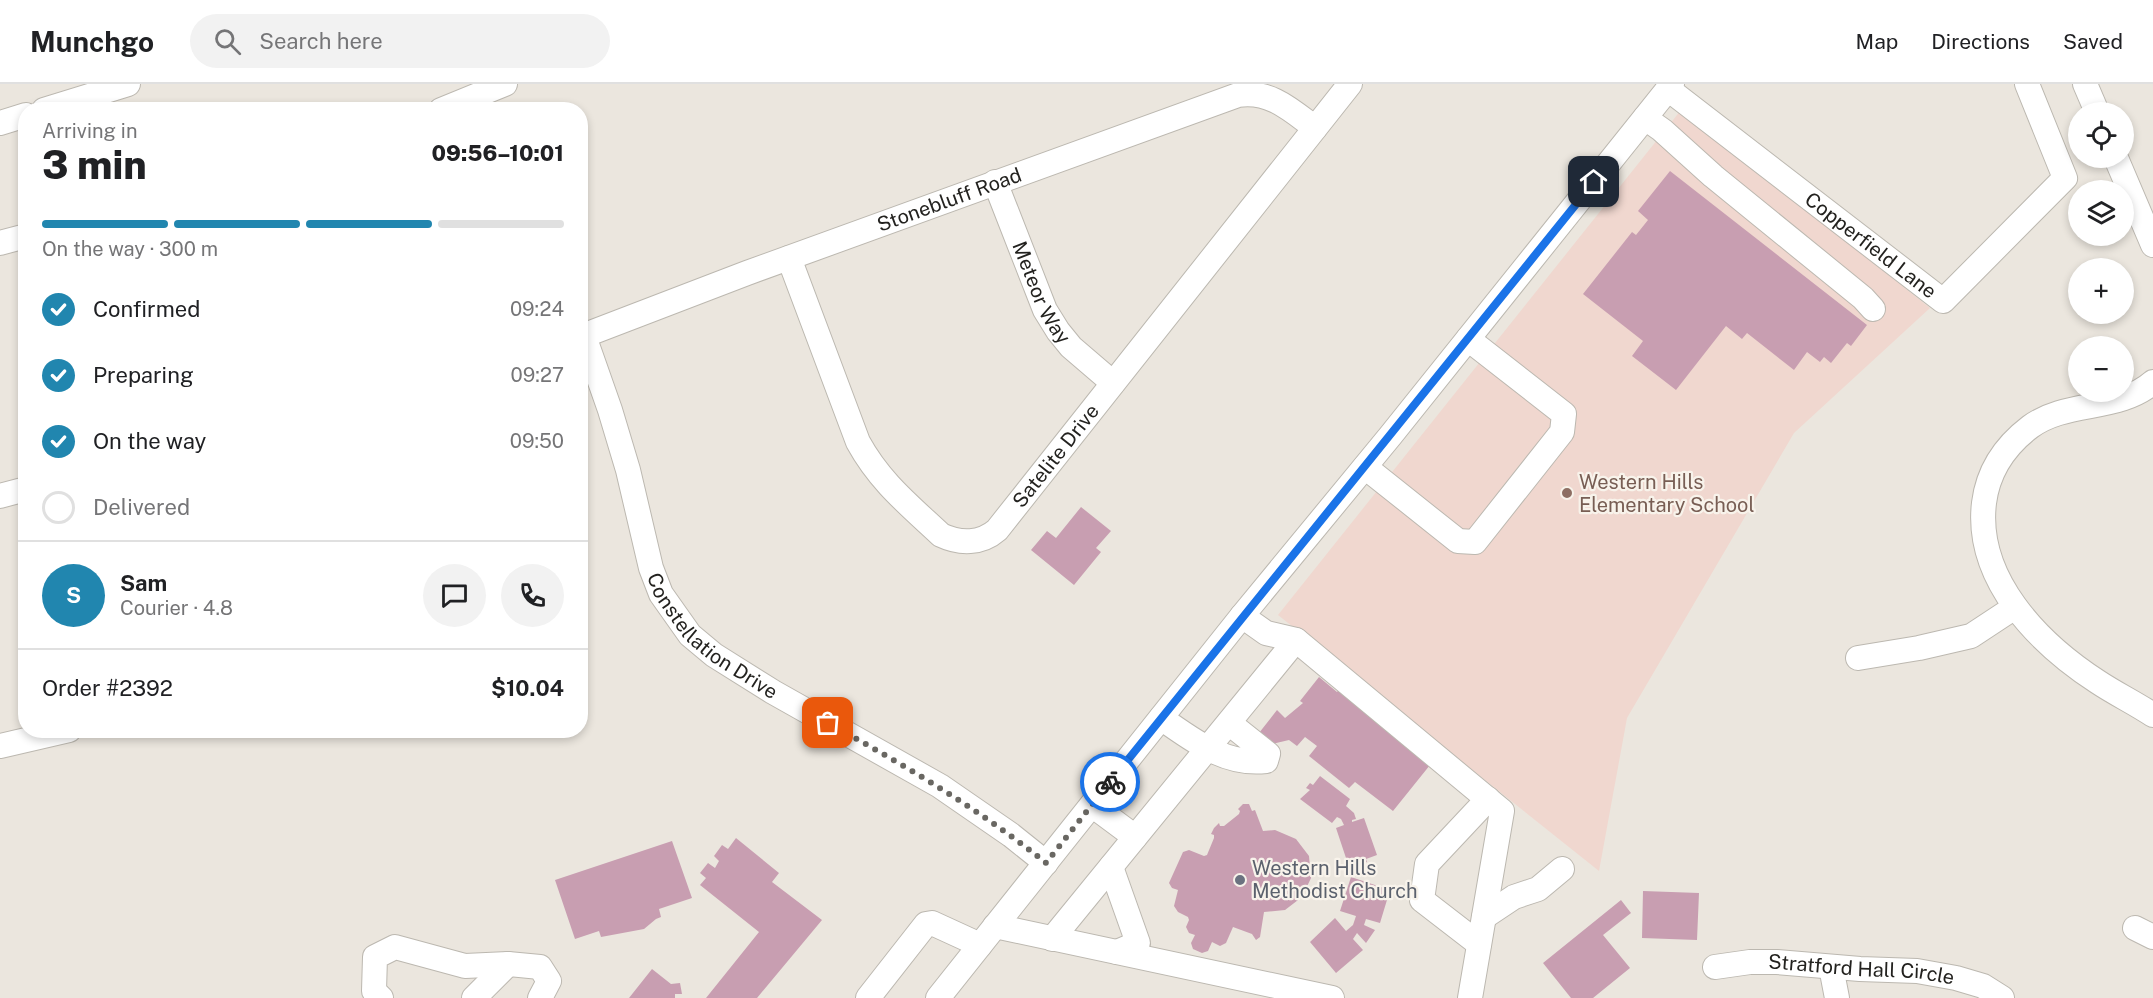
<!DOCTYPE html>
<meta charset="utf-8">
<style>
:root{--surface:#fff;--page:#f2f2f2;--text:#202124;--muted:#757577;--line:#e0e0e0;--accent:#2186af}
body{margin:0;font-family:"Public Sans",sans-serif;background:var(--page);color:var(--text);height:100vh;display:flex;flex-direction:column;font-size:22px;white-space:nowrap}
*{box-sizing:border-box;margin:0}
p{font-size:20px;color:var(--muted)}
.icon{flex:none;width:33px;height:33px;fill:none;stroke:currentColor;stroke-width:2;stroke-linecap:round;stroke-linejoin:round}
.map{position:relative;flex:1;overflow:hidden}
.drawer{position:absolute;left:18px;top:18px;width:570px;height:636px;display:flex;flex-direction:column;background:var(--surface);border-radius:24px;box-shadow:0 3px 9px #0003}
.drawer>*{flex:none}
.fabs{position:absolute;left:2068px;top:18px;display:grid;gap:12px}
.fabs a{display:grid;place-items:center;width:66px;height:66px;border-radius:50%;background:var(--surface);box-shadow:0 3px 9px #0003;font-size:30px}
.pin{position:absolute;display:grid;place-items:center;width:51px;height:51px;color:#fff;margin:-26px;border-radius:12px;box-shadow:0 3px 9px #0006}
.courier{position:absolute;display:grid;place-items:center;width:60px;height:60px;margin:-30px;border:4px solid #1a73e8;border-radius:50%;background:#fff;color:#222;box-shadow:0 2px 8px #0007}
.summary em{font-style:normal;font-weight:800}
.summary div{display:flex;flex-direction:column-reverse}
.summary{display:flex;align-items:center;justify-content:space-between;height:102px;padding:0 24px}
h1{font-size:39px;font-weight:800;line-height:45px}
.bar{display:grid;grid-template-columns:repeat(4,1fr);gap:9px 6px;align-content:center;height:72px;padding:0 24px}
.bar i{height:8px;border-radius:4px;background:var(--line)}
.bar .current{background:var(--accent)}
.bar p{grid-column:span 4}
.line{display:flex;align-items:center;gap:15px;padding:0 24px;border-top:2px solid var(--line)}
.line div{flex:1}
.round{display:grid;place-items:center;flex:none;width:63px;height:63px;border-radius:32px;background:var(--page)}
ol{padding:0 24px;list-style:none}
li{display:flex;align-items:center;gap:18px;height:66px}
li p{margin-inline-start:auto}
li .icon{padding:6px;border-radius:50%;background:var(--accent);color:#fff;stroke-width:4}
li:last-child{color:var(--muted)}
li i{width:33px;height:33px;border:3px solid var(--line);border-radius:50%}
header{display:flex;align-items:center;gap:36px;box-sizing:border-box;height:84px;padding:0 30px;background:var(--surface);border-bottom:2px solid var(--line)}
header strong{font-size:28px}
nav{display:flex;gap:33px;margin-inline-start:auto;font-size:21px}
.search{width:420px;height:54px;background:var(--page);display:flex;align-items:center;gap:15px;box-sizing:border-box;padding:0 21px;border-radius:33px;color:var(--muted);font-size:22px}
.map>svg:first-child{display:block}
.education{fill:#f0d7cf}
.building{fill:#c89eb1}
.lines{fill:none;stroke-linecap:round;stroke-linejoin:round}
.minor-casing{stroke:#bcb8b0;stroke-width:26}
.minor{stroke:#fff;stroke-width:24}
.done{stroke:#696762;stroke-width:6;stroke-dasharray:0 10.8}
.route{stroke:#1a73e8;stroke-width:8}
.education-dot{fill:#8d6e63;stroke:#f8f3eb;stroke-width:2}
.worship-dot{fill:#6b7280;stroke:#f8f3eb;stroke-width:2}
.labels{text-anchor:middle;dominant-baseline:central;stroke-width:4.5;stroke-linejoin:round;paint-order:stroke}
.street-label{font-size:20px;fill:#23221f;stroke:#f8f3eb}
.education-label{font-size:20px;fill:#785e54;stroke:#f8f3eb;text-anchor:start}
.worship-label{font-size:20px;fill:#5b616d;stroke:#f8f3eb;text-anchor:start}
</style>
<header>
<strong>Munchgo</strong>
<div class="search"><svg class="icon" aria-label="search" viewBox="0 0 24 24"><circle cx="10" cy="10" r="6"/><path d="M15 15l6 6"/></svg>Search here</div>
<nav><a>Map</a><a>Directions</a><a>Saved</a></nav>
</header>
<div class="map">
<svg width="2153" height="914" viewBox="0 0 2153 914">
<rect width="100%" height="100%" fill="#ebe6de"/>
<path class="education" d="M 1681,26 L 1930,224 L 1794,349 L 1627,634 L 1599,787 L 1278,531 Z"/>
<path class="building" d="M 1670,87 L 1867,241 L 1851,262 L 1847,259 L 1831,279 L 1824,273 L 1820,278 L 1807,268 L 1794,286 L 1747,249 L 1742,255 L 1726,242 L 1676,306 L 1632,272 L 1643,257 L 1583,210 L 1632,148 L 1636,151 L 1648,136 L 1638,127 Z
M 1081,423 L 1111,447 L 1096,464 L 1101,468 L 1074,501 L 1031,466 L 1047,447 L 1056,454 Z
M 1319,593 L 1337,608 L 1341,603 L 1430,681 L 1393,727 L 1355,698 L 1349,704 L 1309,672 L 1317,662 L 1305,653 L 1297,662 L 1289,656 L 1272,660 L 1259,649 L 1277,626 L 1285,634 L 1303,619 L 1300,617 Z
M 1320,692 L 1350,715 L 1346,722 L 1354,729 L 1356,735 L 1352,736 L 1352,738 L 1364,734 L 1377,771 L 1366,775 L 1367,778 L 1361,780 L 1360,776 L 1348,780 L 1336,744 L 1344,741 L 1341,735 L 1337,733 L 1332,739 L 1300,715 L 1310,706 L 1306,704 L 1310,699 L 1313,701 Z
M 1243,720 L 1249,720 L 1252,727 L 1255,726 L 1263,747 L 1275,746 L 1296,755 L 1309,772 L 1311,794 L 1302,813 L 1285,826 L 1264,828 L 1260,853 L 1256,856 L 1252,850 L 1233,843 L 1226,859 L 1220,862 L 1212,858 L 1208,867 L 1202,869 L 1193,865 L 1191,859 L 1195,851 L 1189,849 L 1186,843 L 1189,836 L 1188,833 L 1178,828 L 1174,822 L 1178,806 L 1172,804 L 1169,799 L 1183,768 L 1189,766 L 1204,772 L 1207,771 L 1214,754 L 1214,751 L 1211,750 L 1214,744 L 1219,739 L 1220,742 L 1224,742 L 1239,730 L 1240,727 L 1238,725 Z
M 736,754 L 779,789 L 772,798 L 822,836 L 757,914 L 706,914 L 759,848 L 700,801 L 706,794 L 700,789 L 708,779 L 715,784 L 719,777 L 714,772 L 722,761 L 728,765 Z
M 672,757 L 692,814 L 659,825 L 661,833 L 656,835 L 644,845 L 601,853 L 599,847 L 575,855 L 555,796 Z
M 1351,793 L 1390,806 L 1380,839 L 1366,835 L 1364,841 L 1375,846 L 1366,859 L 1357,849 L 1353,855 L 1363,866 L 1336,889 L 1310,858 L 1335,834 L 1346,847 L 1353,841 L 1356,832 L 1340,827 Z
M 1643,807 L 1699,809 L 1697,856 L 1642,854 Z
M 1621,816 L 1631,829 L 1603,851 L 1630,884 L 1593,914 L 1571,914 L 1543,879 Z
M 652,885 L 671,900 L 680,899 L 682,910 L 675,910 L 675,914 L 629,914 Z"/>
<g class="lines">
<defs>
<g id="minor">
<path d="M 2085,0 L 2097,28"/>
<path id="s1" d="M 1668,5 L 1943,217 L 2065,94 L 2027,0"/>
<path d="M 44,26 L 128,0"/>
<path d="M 441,26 L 505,0"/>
<path d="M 1645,34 L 1662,46 L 1713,92 L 1863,214 L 1873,225"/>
<path d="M 0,39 L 26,31"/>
<path d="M 2116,74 L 2153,161"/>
<path id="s2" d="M 995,98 L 1045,226 L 1058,247 L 1071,263 L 1113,299"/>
<path d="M 0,159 L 26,152"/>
<path id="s3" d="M 789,174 L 858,358 C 880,398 908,420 941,451 C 960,460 981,460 997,446 L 1350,0"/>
<path id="s4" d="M 584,252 L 610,326 L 628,386 L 651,484 L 661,510 L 690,551 L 714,571 L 773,608 L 940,702 L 1011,751 L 1046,779"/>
<path id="s5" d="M 580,253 L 747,189 L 1238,11 C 1270,6 1291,26 1315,44"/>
<path d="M 2153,298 C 2119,328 2066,316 2030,343 C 2005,362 1988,387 1984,419 C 1975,495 2038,559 2098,598 C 2116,610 2135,619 2153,631"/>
<path d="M 1365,383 L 1458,457 L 1475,458 L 1562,348 L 1564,330 L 1468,255"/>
<path d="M 0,412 L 26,405"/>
<path d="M 1242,532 L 1266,549 L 1296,556 L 1502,727 L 1470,914"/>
<path d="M 1858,574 L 1919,564 L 1971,552 L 2015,523"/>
<path d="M 1161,634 C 1193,656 1225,682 1266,677 L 1268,670 L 1229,639"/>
<path d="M 0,662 L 69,646"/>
<path d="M 1092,721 L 1135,753"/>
<path d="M 1111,783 L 1138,859 L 1117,868"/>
<path d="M 1484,833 L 1514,813 L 1538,805 L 1562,785"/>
<path d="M 995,842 L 1332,914"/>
<path d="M 2135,844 L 2153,853"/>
<path d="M 1052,855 L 1296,556"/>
<path d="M 1479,860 L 1422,816 L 1427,780 L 1488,715"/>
<path id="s6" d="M 1715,883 L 1750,878 L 1777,878 L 1860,885 L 1917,887 L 1956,894 L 1983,902 L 2002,914"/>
<path d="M 1831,883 L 1837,914"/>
<path d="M 381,914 L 374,907 L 375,873 L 395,863 L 465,882 L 508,880 L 540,883 L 549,897 L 540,914"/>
<path d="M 474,914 L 508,880"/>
<path d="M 868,914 L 926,840 L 932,839 L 980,861"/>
<path d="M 938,914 L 1242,532 L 1391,351 L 1672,0"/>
</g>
</defs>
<use href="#minor" class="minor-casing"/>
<use href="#minor" class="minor"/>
</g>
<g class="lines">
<path class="done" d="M 828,639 C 904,681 978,724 1046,779 L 1110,698"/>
<path class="route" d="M 1110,698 L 1594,98"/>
</g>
<circle class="education-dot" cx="1567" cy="409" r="6"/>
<circle class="worship-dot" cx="1240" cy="796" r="6"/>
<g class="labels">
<g class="street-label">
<text stroke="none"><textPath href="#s5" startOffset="394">Stonebluff Road</textPath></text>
<text stroke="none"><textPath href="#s1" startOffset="256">Copperfield Lane</textPath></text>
<text stroke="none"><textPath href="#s2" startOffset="120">Meteor Way</textPath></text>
<text stroke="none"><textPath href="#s3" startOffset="476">Satelite Drive</textPath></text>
<text stroke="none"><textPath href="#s4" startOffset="336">Constellation Drive</textPath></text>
<text stroke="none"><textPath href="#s6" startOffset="147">Stratford Hall Circle</textPath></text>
</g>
<g class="education-label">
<text x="1579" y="398">Western Hills<tspan x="1579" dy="23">Elementary School</tspan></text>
</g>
<g class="worship-label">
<text x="1252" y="784">Western Hills<tspan x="1252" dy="23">Methodist Church</tspan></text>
</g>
</g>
</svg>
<div class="fabs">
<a><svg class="icon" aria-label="locate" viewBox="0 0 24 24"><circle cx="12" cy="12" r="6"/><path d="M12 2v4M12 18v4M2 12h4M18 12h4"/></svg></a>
<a><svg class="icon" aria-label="layers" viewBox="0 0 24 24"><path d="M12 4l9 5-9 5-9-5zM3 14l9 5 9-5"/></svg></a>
<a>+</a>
<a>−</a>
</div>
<div class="pin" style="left:828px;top:639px;background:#ea580c"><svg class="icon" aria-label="bag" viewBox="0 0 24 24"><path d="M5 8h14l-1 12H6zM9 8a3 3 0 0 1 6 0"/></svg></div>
<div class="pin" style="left:1594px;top:98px;background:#1f2937"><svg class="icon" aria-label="home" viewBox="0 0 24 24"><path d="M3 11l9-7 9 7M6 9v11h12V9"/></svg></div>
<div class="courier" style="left:1110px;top:698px"><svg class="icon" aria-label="bike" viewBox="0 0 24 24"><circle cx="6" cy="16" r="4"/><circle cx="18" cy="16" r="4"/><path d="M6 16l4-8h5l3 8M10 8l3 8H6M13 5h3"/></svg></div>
<section class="drawer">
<div class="summary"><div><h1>3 min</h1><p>Arriving in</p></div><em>09:56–10:01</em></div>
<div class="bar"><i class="current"></i><i class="current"></i><i class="current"></i><i></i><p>On the way · 300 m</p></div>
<ol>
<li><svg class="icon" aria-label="check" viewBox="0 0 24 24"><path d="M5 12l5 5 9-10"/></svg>Confirmed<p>09:24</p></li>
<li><svg class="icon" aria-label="check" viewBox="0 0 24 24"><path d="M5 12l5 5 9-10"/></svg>Preparing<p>09:27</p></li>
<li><svg class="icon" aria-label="check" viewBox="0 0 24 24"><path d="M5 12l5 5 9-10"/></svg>On the way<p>09:50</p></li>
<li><i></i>Delivered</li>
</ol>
<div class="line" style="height:108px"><b class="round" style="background:var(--accent);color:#fff">S</b><div><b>Sam</b><p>Courier · 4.8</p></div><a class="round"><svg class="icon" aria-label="chat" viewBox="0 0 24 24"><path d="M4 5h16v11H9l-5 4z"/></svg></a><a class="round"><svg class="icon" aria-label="phone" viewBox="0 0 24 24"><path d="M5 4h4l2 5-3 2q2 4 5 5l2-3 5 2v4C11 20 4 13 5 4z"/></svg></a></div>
<div class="line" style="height:78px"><div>Order #2392</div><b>$10.04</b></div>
</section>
</div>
